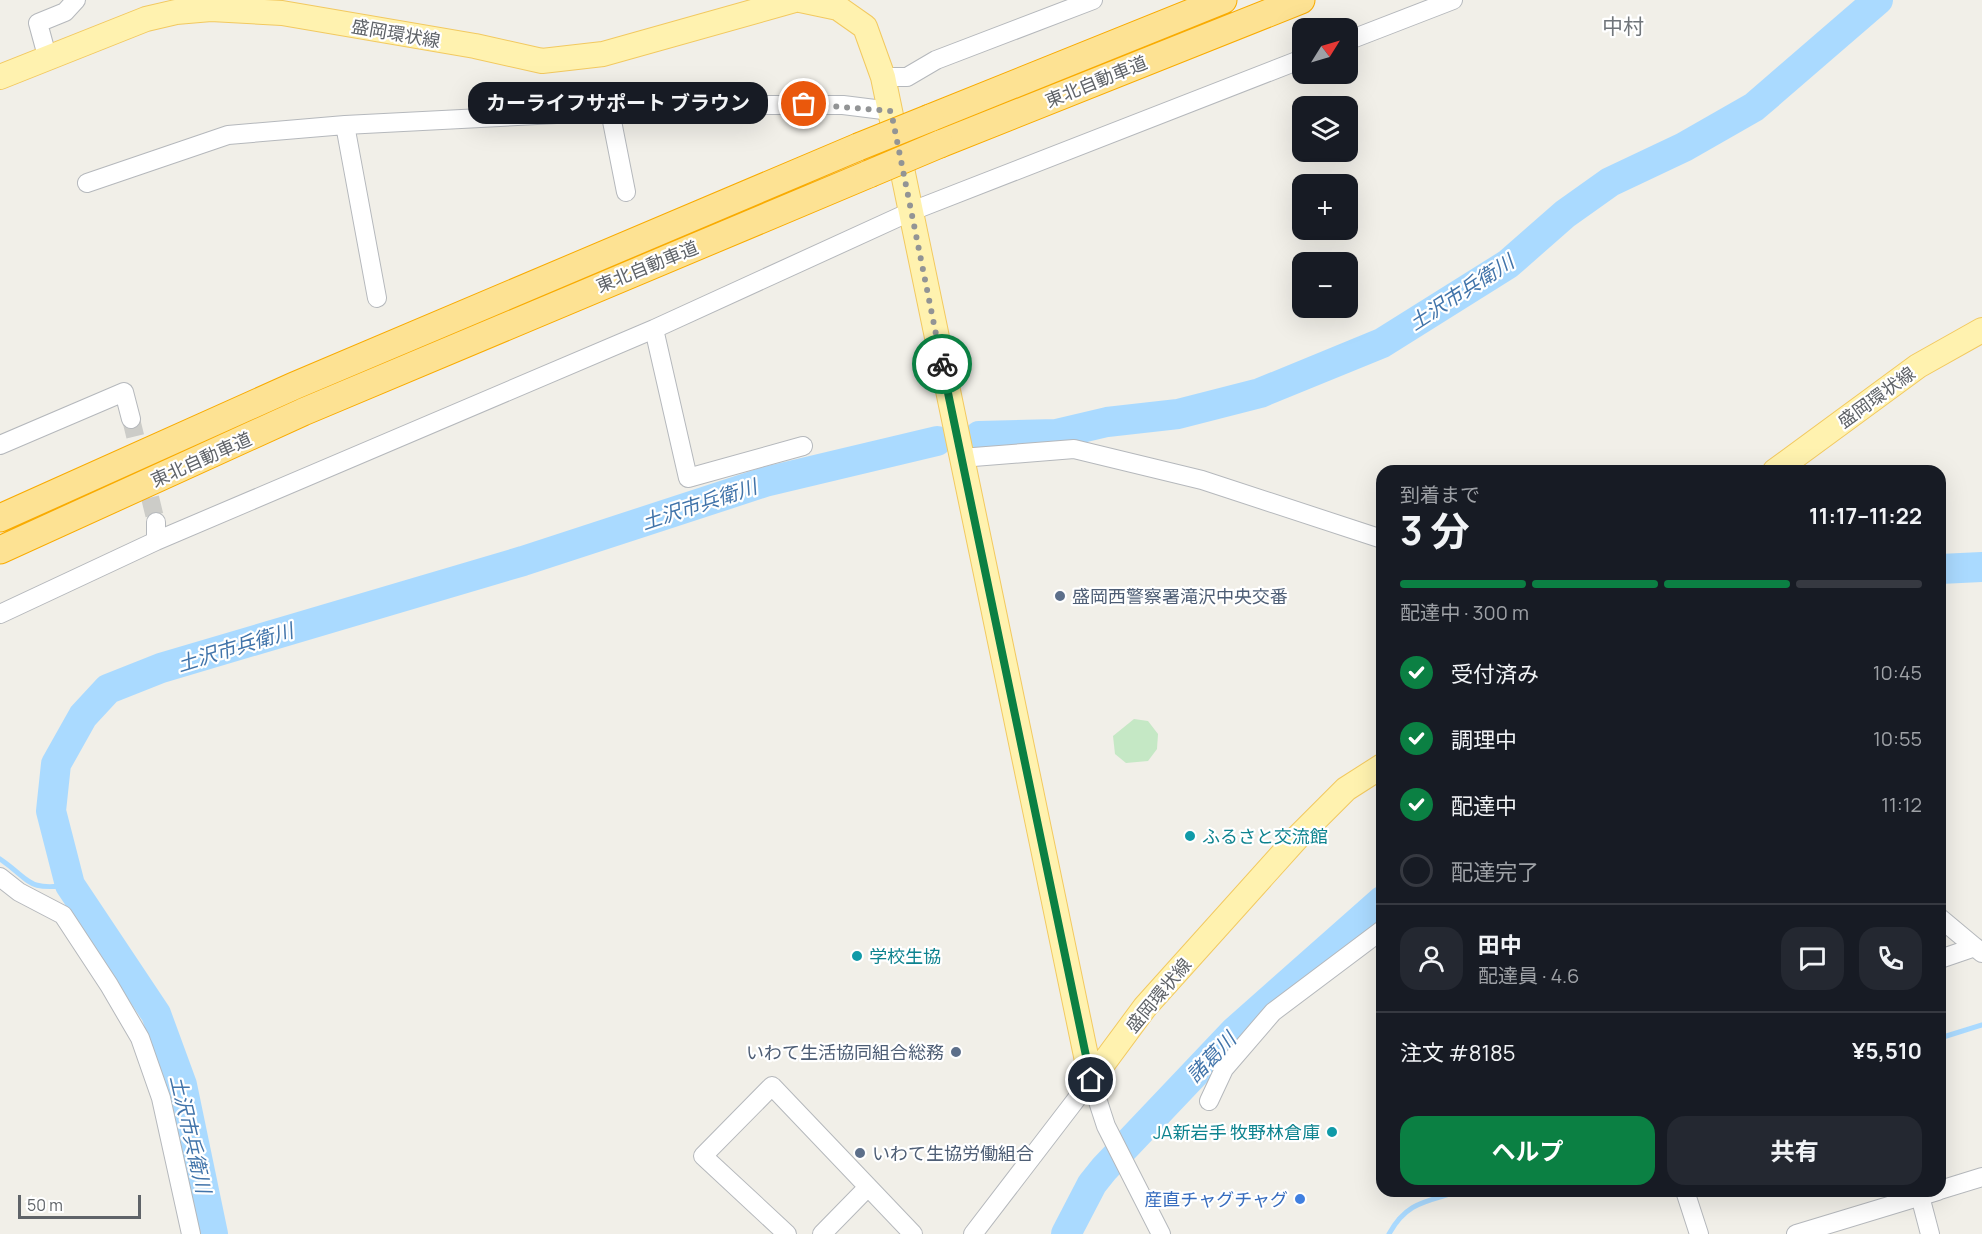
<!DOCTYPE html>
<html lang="ja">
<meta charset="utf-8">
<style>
:root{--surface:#171b24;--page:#242831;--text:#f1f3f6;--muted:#9ea1a6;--line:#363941;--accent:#0b8043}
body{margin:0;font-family:Manrope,"Noto Sans JP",sans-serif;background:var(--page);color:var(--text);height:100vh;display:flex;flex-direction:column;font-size:22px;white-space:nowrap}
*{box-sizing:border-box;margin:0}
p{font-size:20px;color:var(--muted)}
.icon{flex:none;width:33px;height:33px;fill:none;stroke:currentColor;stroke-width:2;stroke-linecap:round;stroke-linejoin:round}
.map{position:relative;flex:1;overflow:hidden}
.sheet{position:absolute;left:1376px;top:465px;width:570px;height:732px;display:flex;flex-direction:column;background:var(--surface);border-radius:18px;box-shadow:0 6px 24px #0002}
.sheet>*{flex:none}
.needle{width:39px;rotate:53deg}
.fabs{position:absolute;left:1292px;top:18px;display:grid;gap:12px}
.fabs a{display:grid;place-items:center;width:66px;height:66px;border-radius:12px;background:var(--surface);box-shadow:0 6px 24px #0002;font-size:30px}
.scale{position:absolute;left:18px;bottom:15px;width:123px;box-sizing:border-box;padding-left:6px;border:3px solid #5f6368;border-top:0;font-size:16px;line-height:21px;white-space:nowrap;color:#5f6368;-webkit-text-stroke:4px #fff;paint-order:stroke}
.pin{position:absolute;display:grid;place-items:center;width:51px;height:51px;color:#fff;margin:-26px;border:3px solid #fff;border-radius:50%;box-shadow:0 2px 6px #0007}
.courier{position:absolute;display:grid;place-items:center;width:60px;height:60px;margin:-30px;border:4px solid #0b8043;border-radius:50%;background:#fff;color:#222;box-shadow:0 2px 8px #0007}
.bubble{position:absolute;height:42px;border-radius:18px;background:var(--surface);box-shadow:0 6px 24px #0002;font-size:20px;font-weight:700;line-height:42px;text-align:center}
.head em{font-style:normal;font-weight:700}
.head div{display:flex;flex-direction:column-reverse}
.head{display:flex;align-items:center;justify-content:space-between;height:102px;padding:0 24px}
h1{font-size:39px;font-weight:700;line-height:45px}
.bar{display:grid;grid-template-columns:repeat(4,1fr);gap:9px 6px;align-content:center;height:72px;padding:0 24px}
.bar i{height:8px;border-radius:4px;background:var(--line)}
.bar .active{background:var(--accent)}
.bar p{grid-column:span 4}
.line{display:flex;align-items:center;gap:15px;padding:0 24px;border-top:2px solid var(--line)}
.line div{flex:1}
.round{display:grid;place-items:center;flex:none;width:63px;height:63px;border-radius:18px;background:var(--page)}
ol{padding:0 24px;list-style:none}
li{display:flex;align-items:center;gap:18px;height:66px}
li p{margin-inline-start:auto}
li .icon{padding:6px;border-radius:50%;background:var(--accent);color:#fff;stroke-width:4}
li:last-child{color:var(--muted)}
li i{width:33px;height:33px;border:3px solid var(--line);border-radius:50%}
.primary-button{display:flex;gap:12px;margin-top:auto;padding:12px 24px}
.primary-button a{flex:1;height:69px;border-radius:18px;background:var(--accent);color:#fff;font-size:24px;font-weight:700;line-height:69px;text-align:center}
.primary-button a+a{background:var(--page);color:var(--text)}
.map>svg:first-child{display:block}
.green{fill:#c5e8c5}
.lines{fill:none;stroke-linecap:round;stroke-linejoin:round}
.stream{stroke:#aadaff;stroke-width:5}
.river{stroke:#aadaff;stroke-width:30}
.minor-tunnel{stroke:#ccccc8;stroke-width:18;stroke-dasharray:18 9;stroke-linecap:butt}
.minor-casing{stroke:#b5b8bc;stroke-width:20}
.major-casing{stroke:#f2c960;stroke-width:26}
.highway-casing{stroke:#f9ab00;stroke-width:29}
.minor{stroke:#fff;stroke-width:18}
.major{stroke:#fff2af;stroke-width:24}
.highway{stroke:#fde293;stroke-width:27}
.highway-bridge-casing{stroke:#f9ab00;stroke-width:29;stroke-linecap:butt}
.highway-bridge{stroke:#fde293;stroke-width:27}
.done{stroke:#929495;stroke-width:6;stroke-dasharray:0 10.8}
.route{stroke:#0b8043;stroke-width:8}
.service-dot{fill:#5c6f8a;stroke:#fff;stroke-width:2}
.culture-dot{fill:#0f9aa8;stroke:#fff;stroke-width:2}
.shop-dot{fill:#3f7fe0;stroke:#fff;stroke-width:2}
.labels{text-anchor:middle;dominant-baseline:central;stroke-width:4.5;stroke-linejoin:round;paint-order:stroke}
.street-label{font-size:18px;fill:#5f6368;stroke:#fff}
.service-label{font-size:18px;fill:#4e5e75;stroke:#fff;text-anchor:start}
.culture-label{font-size:18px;fill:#0d838f;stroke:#fff;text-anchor:start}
.shop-label{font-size:18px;fill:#366cbe;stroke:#fff;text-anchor:end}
.water-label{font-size:20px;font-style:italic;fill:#4174aa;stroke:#fff}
.quarter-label{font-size:21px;fill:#70757a;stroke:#fff}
</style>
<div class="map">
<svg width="1982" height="1234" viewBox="0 0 1982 1234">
<rect width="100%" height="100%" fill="#f1efe8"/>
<path class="green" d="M 1134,719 L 1148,721 L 1158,734 L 1157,749 L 1148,761 L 1126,763 L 1115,754 L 1113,736 Z"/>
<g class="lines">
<path class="stream" d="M 0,859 C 32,881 26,891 70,885
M 1940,1038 L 1982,1025
M 1389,1234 C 1407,1201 1427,1202 1460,1191"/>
<path class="river" d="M 979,436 L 1056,434 L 1107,422 L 1178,414 L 1260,393 L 1382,343 L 1508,264 L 1565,214 L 1610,182 L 1684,147 L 1754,107 L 1878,0
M 1940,569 L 1982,567
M 213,1234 L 182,1085 L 156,1014 L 70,885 L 51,811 L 56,764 L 83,716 L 108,689 L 161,668 L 523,561 L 765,482 L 937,441
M 1066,1234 L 1092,1184 L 1104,1169 L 1234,1032 L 1382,901"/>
<path class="minor-tunnel" d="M 131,419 L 156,522"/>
<defs>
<path id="minor" d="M 1347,41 L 1453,0
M 47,56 L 38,23 L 65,12 L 76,0
M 883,77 L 907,77 L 936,60 L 1093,0
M 610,111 L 626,192
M 87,183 L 228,135 L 345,125
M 377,298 L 345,125 L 733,105 L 843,105 L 891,111
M 654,329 L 688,478 L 803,446
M 0,445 L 124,392 L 131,419
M 961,458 L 1074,449 L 1202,480 L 1382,539
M 156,541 L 156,522
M 0,614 L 156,541 L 654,329 L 912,211 L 1302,59
M 0,877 L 19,892 L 63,915 L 109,985 L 140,1038 L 161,1098 L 191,1234
M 1940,918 L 1982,953
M 1940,959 L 1975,947
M 1091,1080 L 1106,1126 L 1161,1234
M 1209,1101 L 1224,1069 L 1273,1012 L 1382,930
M 1940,1190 L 1982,1177
M 1685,1191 L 1699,1234
M 1920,1196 L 1930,1234
M 787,1234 L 703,1156 L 772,1086 L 913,1234
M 822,1234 L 868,1187
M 973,1234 L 1091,1080
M 1796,1234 L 1938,1191"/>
<path id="major" d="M 800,0 L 838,8 L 865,27 L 883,77 L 1091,1080
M 0,77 L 146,19 L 176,12 L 211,9 L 282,13 L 475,46 L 542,61 L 603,54 L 795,0
M 1775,471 L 1918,366 L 1982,330
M 1091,1080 L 1145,1007 L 1296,839 L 1346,789 L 1382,766"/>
<path id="highway" d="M 930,118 L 1223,0
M 940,144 L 1301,0
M 0,518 L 294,386 L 858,147
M 0,550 L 303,412 L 869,174"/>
</defs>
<use href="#minor" class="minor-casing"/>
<use href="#major" class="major-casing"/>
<use href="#highway" class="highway-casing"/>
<use href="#minor" class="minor"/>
<use href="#major" class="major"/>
<use href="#highway" class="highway"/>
<defs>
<path id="highway-bridge" d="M 858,147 L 930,118
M 869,174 L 940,144"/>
</defs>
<use href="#highway-bridge" class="highway-bridge-casing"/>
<use href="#highway-bridge" class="highway-bridge"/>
</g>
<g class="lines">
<path class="done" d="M 804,104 L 891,111 L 942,364"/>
<path class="route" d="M 942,364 L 1091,1080"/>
</g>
<g class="service-dot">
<circle cx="1060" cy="596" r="6"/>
<circle cx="956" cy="1052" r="6"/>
<circle cx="860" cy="1153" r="6"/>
</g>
<g class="culture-dot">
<circle cx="1190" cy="836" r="6"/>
<circle cx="857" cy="956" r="6"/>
<circle cx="1332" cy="1132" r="6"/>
</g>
<circle class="shop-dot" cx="1300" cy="1199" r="6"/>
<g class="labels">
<g class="street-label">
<text transform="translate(396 33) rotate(10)">盛岡環状線</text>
<text transform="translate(1096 81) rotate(-22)">東北自動車道</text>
<text transform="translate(647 266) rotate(-22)">東北自動車道</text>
<text transform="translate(1876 397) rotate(-36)">盛岡環状線</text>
<text transform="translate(201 459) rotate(-24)">東北自動車道</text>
<text transform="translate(1158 995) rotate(-50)">盛岡環状線</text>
</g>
<g class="service-label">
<text x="1072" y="596">盛岡西警察署滝沢中央交番</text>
<text x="944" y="1052" text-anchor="end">いわて生活協同組合総務</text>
<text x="872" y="1153">いわて生協労働組合</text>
</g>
<g class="culture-label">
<text x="1202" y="836">ふるさと交流館</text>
<text x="869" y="956">学校生協</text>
<text x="1320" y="1132" text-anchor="end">JA新岩手 牧野林倉庫</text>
</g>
<g class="shop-label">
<text x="1288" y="1199">産直チャグチャグ</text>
</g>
<g class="water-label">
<text transform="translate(1461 292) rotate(-33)">土沢市兵衛川</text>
<text transform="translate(699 504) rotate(-18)">土沢市兵衛川</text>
<text transform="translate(235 647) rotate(-17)">土沢市兵衛川</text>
<text transform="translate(1211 1057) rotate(-46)">諸葛川</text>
<text transform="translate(191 1134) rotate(77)">土沢市兵衛川</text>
</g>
<g class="quarter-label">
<text x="1623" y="26">中村</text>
</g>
</g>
</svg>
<div class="fabs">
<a><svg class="needle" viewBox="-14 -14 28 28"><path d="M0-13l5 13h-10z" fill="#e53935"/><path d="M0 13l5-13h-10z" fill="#9ea1a6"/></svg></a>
<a><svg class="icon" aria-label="layers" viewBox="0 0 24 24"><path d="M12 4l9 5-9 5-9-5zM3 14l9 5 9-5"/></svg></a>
<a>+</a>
<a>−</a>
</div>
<div class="scale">50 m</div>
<div class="pin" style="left:804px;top:104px;background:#ea580c"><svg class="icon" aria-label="bag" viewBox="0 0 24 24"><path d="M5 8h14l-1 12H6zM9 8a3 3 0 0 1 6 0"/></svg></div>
<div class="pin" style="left:1091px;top:1080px;background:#1f2937"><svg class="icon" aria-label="home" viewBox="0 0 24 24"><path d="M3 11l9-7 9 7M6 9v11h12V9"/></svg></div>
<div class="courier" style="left:942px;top:364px"><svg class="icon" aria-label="bike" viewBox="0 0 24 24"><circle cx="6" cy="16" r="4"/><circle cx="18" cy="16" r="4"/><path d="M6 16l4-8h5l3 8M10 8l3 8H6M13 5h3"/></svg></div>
<div class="bubble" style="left:468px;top:82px;width:300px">カーライフサポート ブラウン</div>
<section class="sheet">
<div class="head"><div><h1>3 分</h1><p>到着まで</p></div><em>11:17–11:22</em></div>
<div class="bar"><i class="active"></i><i class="active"></i><i class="active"></i><i></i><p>配達中 · 300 m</p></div>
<ol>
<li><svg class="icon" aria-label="check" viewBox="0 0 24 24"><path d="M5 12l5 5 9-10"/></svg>受付済み<p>10:45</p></li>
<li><svg class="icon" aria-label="check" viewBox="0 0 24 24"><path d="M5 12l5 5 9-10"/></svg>調理中<p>10:55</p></li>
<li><svg class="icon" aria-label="check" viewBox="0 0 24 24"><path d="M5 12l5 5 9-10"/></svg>配達中<p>11:12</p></li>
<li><i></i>配達完了</li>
</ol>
<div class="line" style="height:108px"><a class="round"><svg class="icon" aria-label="person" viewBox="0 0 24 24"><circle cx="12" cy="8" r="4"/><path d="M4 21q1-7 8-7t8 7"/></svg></a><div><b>田中</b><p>配達員 · 4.6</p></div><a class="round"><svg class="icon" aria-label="chat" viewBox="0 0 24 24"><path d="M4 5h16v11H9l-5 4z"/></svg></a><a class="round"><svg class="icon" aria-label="phone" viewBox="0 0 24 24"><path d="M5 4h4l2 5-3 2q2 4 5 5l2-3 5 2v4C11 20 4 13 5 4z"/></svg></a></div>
<div class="line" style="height:78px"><div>注文 #8185</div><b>¥5,510</b></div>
<div class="primary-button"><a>ヘルプ</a><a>共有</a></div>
</section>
</div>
